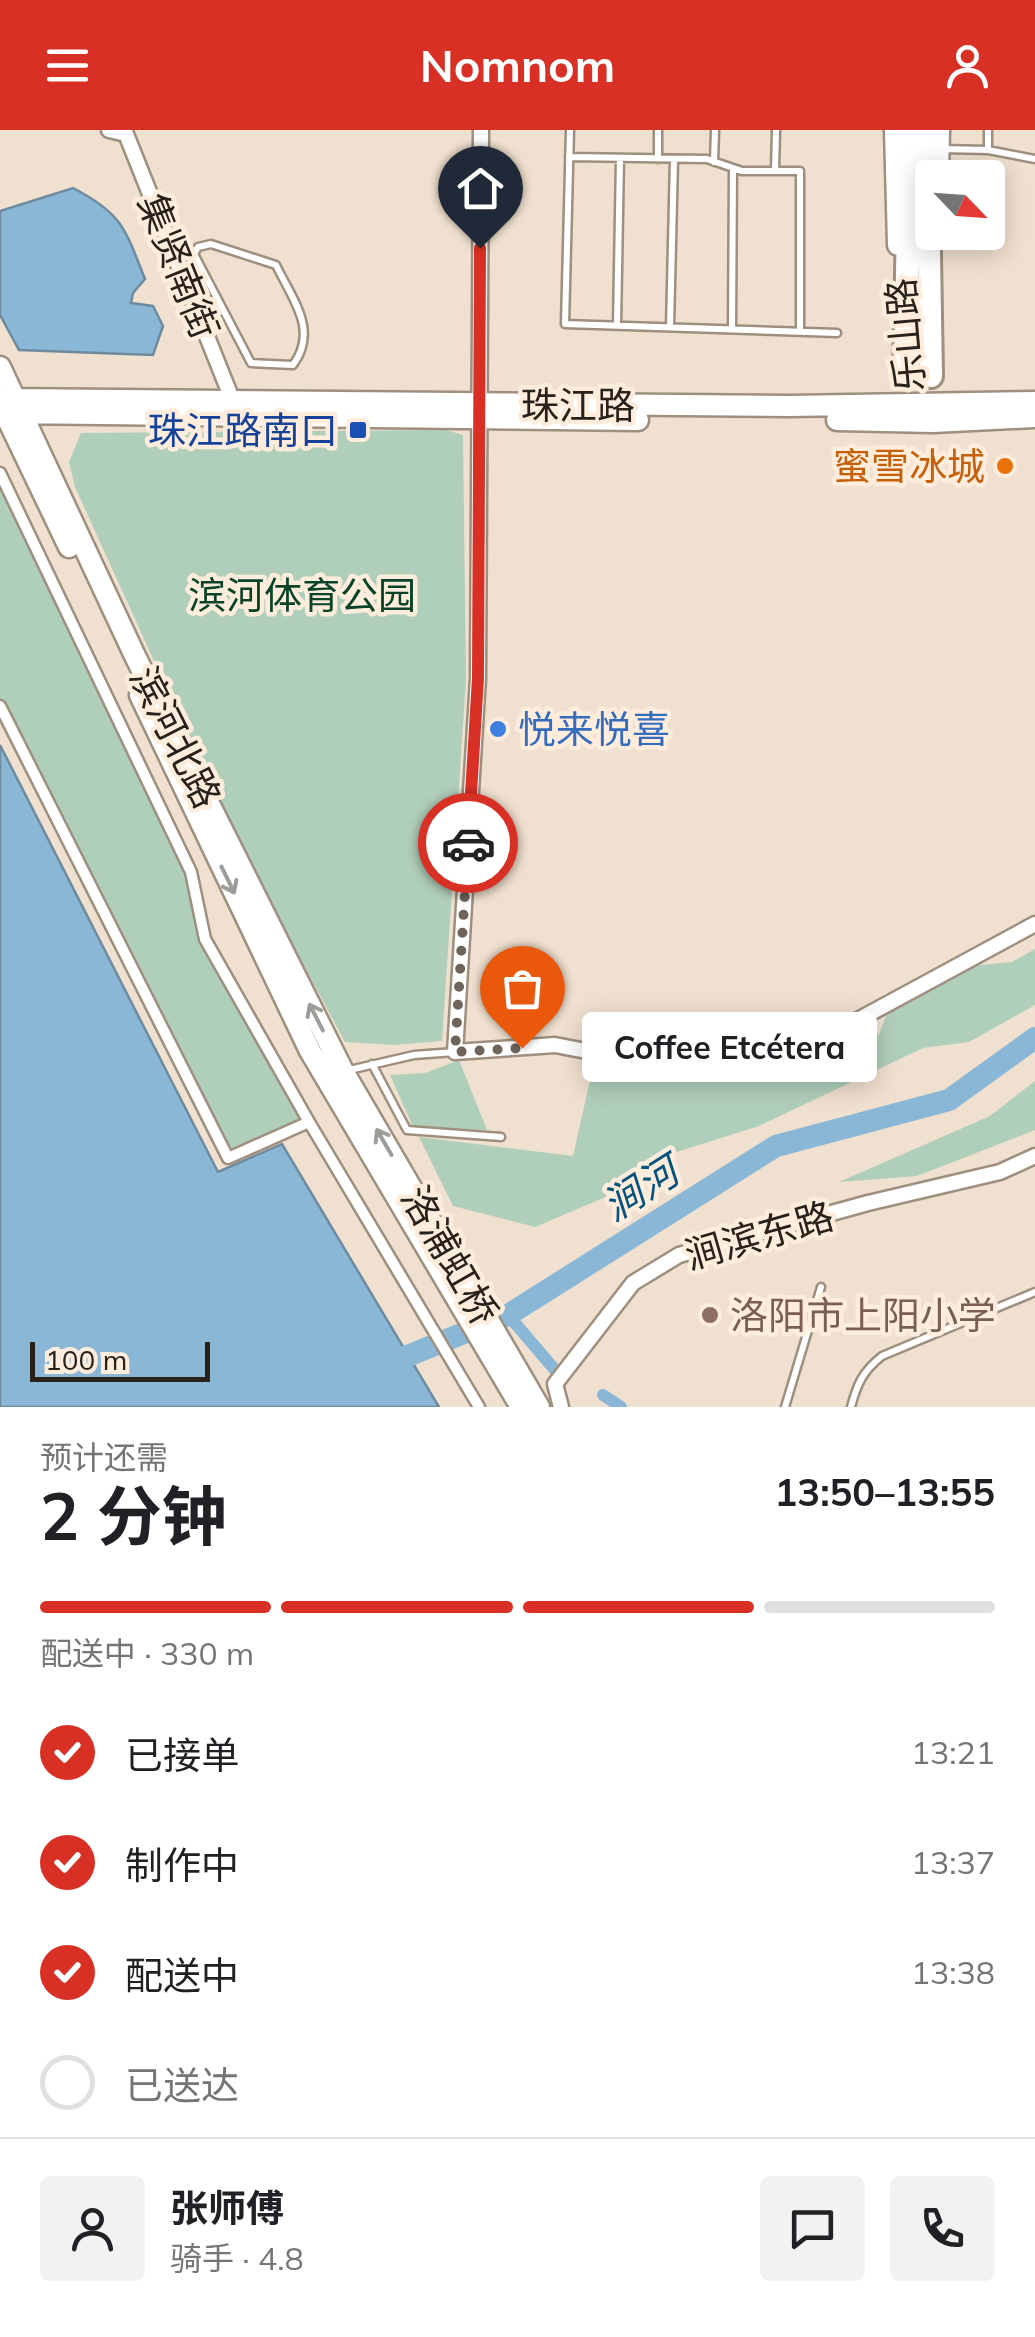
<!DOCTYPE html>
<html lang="zh">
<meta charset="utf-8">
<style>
:root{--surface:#fff;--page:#f2f2f2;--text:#202124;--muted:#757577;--line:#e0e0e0;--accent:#d93025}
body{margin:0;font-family:Mulish,"Noto Sans SC",sans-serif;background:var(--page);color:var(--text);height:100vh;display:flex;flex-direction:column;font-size:38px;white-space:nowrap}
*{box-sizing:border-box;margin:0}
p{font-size:32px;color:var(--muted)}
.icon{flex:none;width:55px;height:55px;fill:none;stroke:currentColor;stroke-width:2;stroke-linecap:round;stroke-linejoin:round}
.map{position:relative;height:1277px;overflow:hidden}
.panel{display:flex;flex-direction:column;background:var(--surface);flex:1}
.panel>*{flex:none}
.needle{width:65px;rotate:115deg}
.tools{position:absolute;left:915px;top:30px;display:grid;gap:20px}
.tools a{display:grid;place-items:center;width:90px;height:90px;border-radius:10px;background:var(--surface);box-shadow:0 5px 25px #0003;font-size:50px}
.scale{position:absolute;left:30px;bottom:25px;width:180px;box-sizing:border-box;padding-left:10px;border:5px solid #28221b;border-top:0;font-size:28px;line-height:35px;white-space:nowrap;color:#28221b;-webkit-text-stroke:8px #feeddc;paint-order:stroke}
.pin{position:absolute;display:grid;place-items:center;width:85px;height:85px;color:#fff;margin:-102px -42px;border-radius:50% 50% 50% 0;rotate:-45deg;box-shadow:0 0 10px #0007}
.pin .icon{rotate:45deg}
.courier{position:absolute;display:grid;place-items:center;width:100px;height:100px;margin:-50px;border:8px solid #d93025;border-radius:50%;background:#fff;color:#222;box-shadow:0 2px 12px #0007}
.bubble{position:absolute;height:70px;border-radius:10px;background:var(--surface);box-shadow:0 5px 25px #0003;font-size:32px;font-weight:700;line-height:70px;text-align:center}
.overview em{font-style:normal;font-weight:700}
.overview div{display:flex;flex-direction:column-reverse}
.overview{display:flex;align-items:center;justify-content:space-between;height:170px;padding:0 40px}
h1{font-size:65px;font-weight:700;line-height:75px}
.bar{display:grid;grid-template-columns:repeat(4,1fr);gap:15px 10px;align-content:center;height:120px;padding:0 40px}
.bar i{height:12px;border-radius:8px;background:var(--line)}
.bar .on{background:var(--accent)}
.bar p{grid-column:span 4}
.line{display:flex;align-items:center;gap:25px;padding:0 40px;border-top:2px solid var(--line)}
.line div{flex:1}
.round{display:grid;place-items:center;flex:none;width:105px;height:105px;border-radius:10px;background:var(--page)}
ol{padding:0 40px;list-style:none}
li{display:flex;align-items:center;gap:30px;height:110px}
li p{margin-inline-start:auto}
li .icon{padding:10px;border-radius:50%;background:var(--accent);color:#fff;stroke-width:4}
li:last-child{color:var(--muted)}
li i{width:55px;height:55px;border:5px solid var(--line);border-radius:50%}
header{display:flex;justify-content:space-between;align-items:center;height:130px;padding:0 40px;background:var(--accent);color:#fff;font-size:45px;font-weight:700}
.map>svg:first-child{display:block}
.green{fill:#b0cfbb}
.water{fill:#8bb7d6;stroke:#6d8a9e;stroke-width:2.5}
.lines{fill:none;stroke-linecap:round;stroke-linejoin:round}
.canal{stroke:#8bb7d6;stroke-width:12}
.river{stroke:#8bb7d6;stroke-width:22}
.service-casing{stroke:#9e8f7f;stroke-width:11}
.pedestrian-casing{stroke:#9e8f7f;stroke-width:15}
.minor-casing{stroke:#9e8f7f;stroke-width:19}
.secondary-casing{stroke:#9e8f7f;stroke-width:25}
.primary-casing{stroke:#9e8f7f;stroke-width:28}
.service{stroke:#fff;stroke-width:6}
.pedestrian{stroke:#fff;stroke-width:10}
.minor{stroke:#fff;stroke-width:14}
.secondary{stroke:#fff;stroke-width:20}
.primary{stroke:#fff;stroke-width:22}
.oneway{stroke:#9e9c98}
.done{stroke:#6e645a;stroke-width:10;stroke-dasharray:0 18}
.route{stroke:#d93025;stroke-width:12}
.transit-dot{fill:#1a4fb4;stroke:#feeddc;stroke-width:4}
.food-dot{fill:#e8710a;stroke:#feeddc;stroke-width:4}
.shop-dot{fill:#3f7fe0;stroke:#feeddc;stroke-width:4}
.education-dot{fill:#8d6e63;stroke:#feeddc;stroke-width:4}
.labels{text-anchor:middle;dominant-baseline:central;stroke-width:9;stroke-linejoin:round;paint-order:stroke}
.street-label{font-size:38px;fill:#28221b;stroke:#feeddc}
.transit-label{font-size:38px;fill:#164399;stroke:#feeddc;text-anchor:end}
.food-label{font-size:38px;fill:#c56008;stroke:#feeddc;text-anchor:end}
.park-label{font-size:38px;fill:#0a4428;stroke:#feeddc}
.shop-label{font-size:38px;fill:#366cbe;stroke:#feeddc;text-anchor:start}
.education-label{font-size:38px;fill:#785e54;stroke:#feeddc;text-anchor:start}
.water-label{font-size:40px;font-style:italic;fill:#06537d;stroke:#feeddc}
</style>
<header><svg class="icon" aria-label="menu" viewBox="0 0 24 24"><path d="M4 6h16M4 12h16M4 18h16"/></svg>Nomnom<svg class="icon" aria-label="person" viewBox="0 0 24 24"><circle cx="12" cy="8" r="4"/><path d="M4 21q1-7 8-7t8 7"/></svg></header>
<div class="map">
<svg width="1035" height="1277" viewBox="0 0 1035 1277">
<rect width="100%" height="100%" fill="#f0e0cf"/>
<path class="green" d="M 446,300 L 463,305 L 466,550 L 442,911 L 394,915 L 345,912 L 229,696 L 75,357 L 69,332 L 81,303 Z
M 0,343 L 191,742 L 205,809 L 309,992 L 228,1028 L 0,576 Z
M 1035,819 L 1035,875 L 969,912 L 923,918 L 759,996 L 648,1031 L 647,1041 L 607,1056 L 608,1066 L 535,1097 L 453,1076 L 419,1007 L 573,1026 L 593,937 L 736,937 L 856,891 L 879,905 L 887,883 L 949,838 L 1012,832 Z
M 459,930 L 487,1000 L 413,997 L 390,945 L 425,943 Z
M 1035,951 L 1035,1000 L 917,1046 L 839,1052 L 990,986 Z"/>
<path class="water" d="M 73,58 C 123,84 125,99 145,149 L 133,163 L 131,173 L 153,176 L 163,196 L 153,225 L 19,220 L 0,185 L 0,81 Z
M 0,615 L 218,1042 L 282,1014 L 439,1277 L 0,1277 Z"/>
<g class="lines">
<path class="canal" d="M 508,1185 L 555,1240
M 603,1265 L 621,1277"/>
<path class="river" d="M 383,1236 L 508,1185 L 776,1016 L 949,970 L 1035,908"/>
<defs>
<path id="service" d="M 570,0 L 565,194 L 837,203
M 940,19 L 988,20 L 1035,29
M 988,20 L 988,0
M 569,27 L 707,29 L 742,41 L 800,41 L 800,201
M 658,29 L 658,0
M 714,32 L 715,0
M 775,41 L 776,0
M 179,128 L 194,124 L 251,233 L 293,235 C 319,200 292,169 276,135 L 211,114 L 198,117 L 194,124
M 617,195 L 620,28
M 670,197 L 674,29
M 732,199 L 733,38
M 372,934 L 407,1000 L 501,1007
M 345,941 L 414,925 L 455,922
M 785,1277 L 821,1157
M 851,1277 C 857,1254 863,1241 882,1226 L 1035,1162"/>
<path id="pedestrian" d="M 0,343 L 191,742 L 205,809 L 309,992 L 228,1028 L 0,576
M 309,992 L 479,1277"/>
<path id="minor" d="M 109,0 L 126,4 L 236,279
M 481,0 L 478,548 L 455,922 L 555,915 L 643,932 L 755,924 L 856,891 L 1035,794
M 561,1277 L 555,1254 L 633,1153 L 679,1125 L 868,1073 L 1000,1042 L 1035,1026"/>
<path id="secondary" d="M 895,0 L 898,115
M 938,48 L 939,0
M 0,237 L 135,526 L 343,941 L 539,1277
M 7,269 L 789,276 L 1035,272
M 0,273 L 69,417
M 12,283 L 638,290
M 837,290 L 933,292 L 1035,287
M 140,565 L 310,921 L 521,1277"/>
<path id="primary" d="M 927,0 L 931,246
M 905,240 L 910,0"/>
</defs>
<use href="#service" class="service-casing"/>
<use href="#pedestrian" class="pedestrian-casing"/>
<use href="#minor" class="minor-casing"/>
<use href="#secondary" class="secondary-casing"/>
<use href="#primary" class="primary-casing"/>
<use href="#service" class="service"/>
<use href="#pedestrian" class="pedestrian"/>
<use href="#minor" class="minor"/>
<use href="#secondary" class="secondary"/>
<use href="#primary" class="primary"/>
</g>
<defs><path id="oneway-shaft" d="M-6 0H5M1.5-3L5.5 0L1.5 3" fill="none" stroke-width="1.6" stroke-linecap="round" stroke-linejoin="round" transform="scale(2.5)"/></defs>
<g class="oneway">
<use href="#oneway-shaft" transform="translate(228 750) rotate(64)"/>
<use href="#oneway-shaft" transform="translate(316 887) rotate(-117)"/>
<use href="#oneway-shaft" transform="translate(384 1012) rotate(-120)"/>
</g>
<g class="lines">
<path class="done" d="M 468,713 L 455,922 L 522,918"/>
<path class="route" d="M 468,713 L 478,548 L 480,118"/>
</g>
<rect class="transit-dot" x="348" y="290" width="20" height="20" rx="5"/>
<circle class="food-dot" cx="1005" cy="336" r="10"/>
<circle class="shop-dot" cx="498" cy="599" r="10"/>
<circle class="education-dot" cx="710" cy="1185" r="10"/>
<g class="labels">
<g class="street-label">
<text transform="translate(179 136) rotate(68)">集贤南街</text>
<text transform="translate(905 205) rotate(-95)">乐山路</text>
<text x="578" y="275">珠江路</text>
<text transform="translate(176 607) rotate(63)">滨河北路</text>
<text transform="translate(759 1105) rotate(-16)">涧滨东路</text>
<text transform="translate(450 1125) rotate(60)">洛浦虹桥</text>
</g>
<g class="transit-label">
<text x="338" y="300">珠江路南口</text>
</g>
<g class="food-label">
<text x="985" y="336">蜜雪冰城</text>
</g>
<g class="park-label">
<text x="302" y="465">滨河体育公园</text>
</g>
<g class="shop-label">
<text x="518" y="599">悦来悦喜</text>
</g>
<g class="education-label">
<text x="730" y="1185">洛阳市上阳小学</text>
</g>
<g class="water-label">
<text transform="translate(640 1058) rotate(-32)">涧河</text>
</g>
</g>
</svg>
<div class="tools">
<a><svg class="needle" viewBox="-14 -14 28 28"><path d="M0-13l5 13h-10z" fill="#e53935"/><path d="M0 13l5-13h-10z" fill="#757577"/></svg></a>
</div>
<div class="scale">100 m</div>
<div class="pin" style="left:522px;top:918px;background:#ea580c"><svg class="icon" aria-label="bag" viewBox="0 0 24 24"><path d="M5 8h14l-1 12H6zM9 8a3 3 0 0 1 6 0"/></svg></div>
<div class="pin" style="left:480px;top:118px;background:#1f2937"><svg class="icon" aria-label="home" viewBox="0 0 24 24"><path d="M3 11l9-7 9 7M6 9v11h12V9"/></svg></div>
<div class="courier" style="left:468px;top:713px"><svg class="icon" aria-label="car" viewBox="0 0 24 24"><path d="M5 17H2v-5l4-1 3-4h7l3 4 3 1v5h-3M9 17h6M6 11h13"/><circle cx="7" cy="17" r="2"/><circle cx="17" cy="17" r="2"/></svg></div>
<div class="bubble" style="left:582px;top:882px;width:295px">Coffee Etcétera</div>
</div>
<section class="panel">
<div class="overview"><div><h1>2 分钟</h1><p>预计还需</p></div><em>13:50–13:55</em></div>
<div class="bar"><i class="on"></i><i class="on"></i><i class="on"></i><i></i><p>配送中 · 330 m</p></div>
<ol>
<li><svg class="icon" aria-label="check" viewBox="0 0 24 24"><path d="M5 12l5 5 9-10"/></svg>已接单<p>13:21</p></li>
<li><svg class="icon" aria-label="check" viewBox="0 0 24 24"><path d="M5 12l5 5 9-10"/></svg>制作中<p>13:37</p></li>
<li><svg class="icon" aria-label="check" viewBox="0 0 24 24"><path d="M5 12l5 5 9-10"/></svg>配送中<p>13:38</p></li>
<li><i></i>已送达</li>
</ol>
<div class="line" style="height:180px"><a class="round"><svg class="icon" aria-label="person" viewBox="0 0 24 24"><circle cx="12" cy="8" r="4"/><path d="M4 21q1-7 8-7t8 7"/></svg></a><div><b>张师傅</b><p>骑手 · 4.8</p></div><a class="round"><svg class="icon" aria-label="chat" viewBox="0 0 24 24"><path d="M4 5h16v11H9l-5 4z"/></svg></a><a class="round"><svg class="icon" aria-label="phone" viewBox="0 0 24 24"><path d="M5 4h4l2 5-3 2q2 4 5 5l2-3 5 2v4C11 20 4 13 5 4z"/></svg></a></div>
</section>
